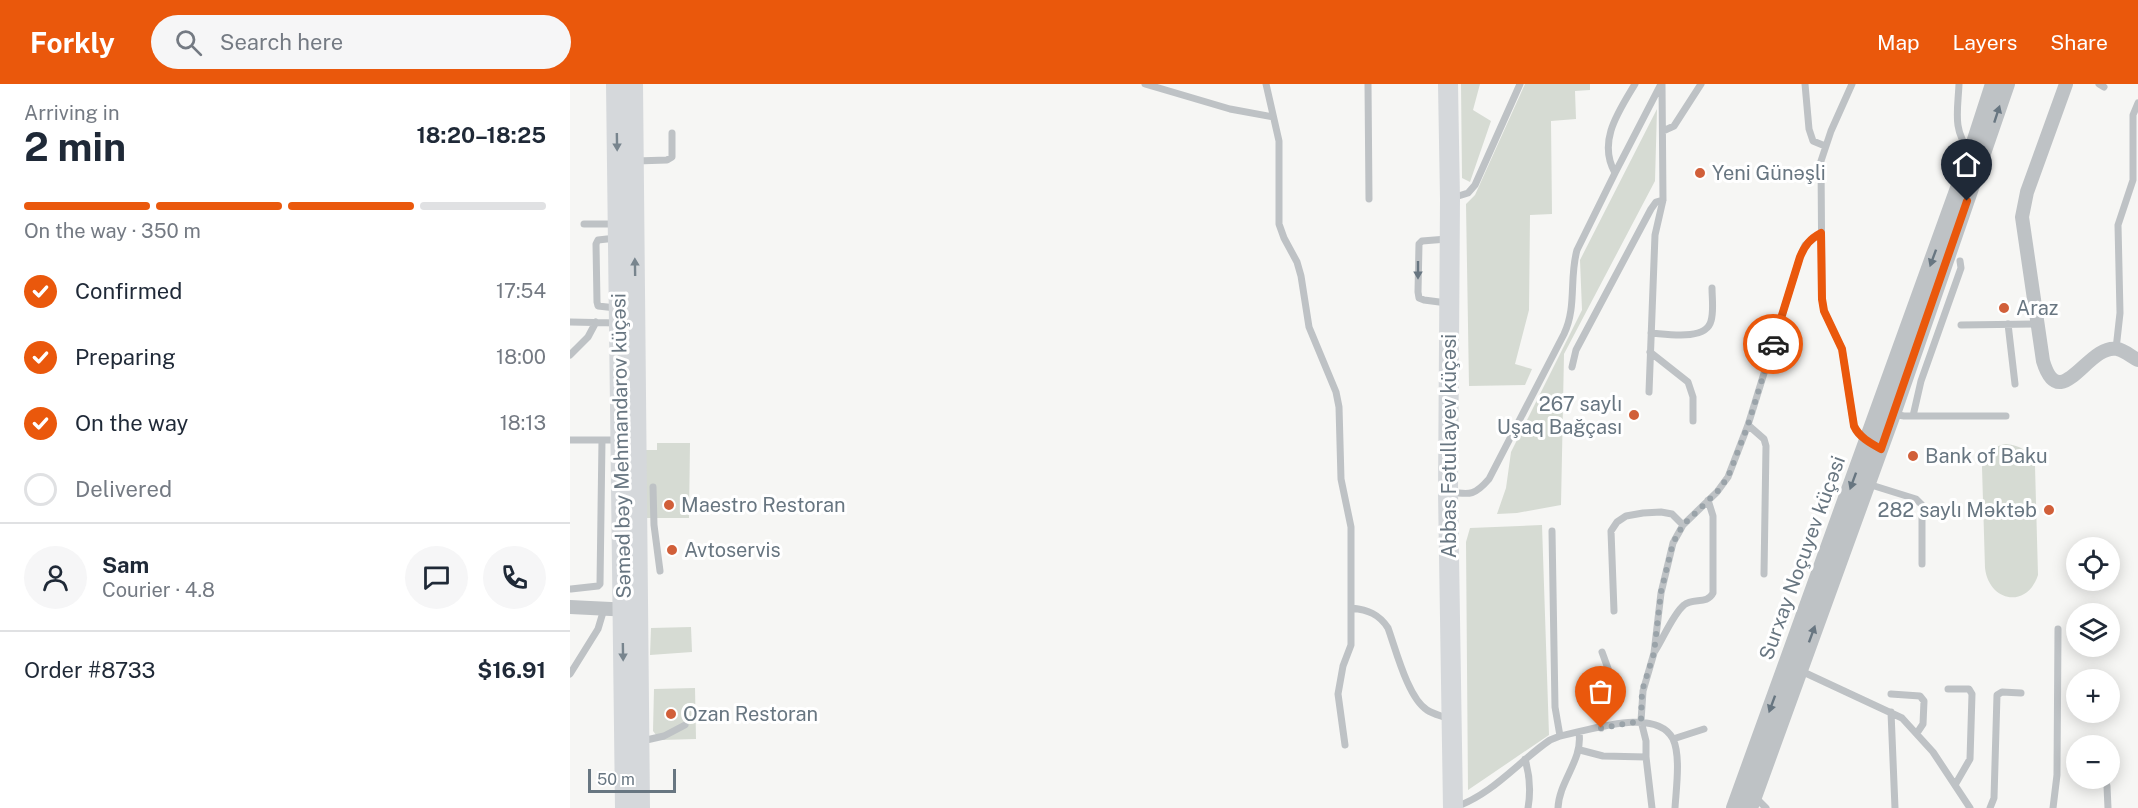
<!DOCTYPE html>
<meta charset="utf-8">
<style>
:root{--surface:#fff;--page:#f6f6f7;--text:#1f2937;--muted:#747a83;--line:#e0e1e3;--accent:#ea580c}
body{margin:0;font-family:"Public Sans",sans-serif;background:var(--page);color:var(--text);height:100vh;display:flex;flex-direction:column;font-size:22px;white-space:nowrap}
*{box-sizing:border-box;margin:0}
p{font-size:20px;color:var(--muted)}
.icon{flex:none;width:33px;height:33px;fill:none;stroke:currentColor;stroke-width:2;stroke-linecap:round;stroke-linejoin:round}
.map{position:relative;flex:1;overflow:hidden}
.panel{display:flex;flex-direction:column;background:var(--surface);width:570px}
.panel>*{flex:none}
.tools{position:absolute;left:1496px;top:453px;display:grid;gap:12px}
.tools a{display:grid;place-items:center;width:54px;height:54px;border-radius:50%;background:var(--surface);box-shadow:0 3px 15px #0003;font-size:30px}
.scale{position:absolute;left:18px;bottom:15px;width:88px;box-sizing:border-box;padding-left:6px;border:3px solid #687681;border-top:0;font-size:16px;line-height:21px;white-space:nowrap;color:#687681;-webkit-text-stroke:4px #fff;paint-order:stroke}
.pin{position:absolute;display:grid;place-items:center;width:51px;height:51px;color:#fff;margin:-62px -26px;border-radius:50% 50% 50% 0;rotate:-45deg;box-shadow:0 0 6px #0007}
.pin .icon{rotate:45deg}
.courier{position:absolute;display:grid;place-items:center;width:60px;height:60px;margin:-30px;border:4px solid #ea580c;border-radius:50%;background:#fff;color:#222;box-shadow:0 2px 8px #0007}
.summary em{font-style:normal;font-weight:700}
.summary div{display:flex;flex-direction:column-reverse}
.summary{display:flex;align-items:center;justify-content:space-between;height:102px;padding:0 24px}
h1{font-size:39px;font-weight:700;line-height:45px}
.bar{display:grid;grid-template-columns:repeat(4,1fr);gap:9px 6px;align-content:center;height:72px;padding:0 24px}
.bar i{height:8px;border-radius:4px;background:var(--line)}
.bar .on{background:var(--accent)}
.bar p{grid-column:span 4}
.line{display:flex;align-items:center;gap:15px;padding:0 24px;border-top:2px solid var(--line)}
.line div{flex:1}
.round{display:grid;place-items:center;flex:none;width:63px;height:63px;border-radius:32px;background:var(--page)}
ol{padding:0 24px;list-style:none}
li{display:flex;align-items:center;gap:18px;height:66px}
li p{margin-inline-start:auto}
li .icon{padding:6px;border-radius:50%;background:var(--accent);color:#fff;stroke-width:4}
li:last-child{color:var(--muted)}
li i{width:33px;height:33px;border:3px solid var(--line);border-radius:50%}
header{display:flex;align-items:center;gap:36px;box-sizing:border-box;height:84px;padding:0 30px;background:var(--accent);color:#fff}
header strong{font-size:28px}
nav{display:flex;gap:33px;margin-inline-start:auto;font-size:21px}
.search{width:420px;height:54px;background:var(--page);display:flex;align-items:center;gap:15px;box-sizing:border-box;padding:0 21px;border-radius:33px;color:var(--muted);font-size:22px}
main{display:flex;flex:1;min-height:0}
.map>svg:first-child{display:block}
.green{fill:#d6dbd3}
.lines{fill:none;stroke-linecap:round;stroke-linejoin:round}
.service{stroke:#bec2c5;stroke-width:7}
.minor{stroke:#bec2c5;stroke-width:14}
.tertiary{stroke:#bec2c5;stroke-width:16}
.secondary{stroke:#d5d8db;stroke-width:20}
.oneway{fill:#687681}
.oneway2{fill:#78858e}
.done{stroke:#9aa3a9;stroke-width:6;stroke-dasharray:0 10.8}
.route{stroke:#ea580c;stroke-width:8}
.poi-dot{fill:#d15f39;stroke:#fff;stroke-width:2}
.labels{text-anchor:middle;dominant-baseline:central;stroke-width:6;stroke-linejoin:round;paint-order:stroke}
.poi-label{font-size:20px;fill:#687681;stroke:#fff;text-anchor:start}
.street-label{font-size:20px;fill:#687681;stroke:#fff}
</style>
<header>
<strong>Forkly</strong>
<div class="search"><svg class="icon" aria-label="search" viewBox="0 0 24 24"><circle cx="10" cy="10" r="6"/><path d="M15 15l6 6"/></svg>Search here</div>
<nav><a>Map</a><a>Layers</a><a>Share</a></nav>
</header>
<main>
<section class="panel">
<div class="summary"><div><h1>2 min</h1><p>Arriving in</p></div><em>18:20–18:25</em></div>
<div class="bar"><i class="on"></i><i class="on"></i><i class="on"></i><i></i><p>On the way · 350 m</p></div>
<ol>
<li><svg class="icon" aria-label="check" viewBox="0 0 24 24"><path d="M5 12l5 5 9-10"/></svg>Confirmed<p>17:54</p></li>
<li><svg class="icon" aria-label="check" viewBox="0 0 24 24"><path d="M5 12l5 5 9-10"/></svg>Preparing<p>18:00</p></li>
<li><svg class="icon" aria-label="check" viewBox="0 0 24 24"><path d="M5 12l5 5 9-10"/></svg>On the way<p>18:13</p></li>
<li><i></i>Delivered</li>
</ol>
<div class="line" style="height:108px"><a class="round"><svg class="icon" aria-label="person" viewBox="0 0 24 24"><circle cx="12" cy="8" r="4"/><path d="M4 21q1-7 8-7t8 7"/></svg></a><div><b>Sam</b><p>Courier · 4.8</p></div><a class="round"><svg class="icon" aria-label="chat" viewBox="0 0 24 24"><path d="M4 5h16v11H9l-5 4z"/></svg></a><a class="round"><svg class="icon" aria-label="phone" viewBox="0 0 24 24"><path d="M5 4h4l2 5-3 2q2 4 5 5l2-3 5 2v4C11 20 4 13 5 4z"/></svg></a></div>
<div class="line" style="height:78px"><div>Order #8733</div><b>$16.91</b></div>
</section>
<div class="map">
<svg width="1568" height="724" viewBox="0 0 1568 724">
<rect width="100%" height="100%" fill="#f6f6f4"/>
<path class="green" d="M 891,0 L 910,0 L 903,26 L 921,37 L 900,98 L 892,94 Z
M 955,0 L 1020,0 L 1020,6 L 1005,7 L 1006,35 L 981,37 L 982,130 L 960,131 L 959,226 L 945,280 L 962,285 L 955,301 L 899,302 L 896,120 L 905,111 Z
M 1087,25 L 1085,97 L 994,270 L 991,421 L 947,429 L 927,430 L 936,404 L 941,368 L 1012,226 L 1010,176 Z
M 87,359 L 120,359 L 119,434 L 76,434 L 75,366 L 87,366 Z
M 1436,360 C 1452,362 1460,367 1465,382 L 1468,491 C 1457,525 1419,518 1415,484 L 1412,383 C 1416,368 1421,363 1436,360 Z
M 972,441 L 979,651 L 898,706 L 896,458 L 900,444 Z
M 121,543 L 122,568 L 80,571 L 81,544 Z
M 125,604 L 126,655 L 90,656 L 83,647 L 84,605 Z"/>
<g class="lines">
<path class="service" d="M 575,0 L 660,25 L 703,33
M 696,0 L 709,57 L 709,140 L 714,154 L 727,178 L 731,192 L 739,243 L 766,308 L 769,323 L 771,395 L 781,443 L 781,561 L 773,582 L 768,610 L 775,661
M 798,0 L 799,115
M 1235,0 L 1239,45 L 1243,57 L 1255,62
M 1282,0 L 1261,47 L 1251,77 L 1252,215 L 1254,227 L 1272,265 L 1284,342 L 1287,348 L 1296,356
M 1389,0 C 1388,25 1382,47 1400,67
M 1529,0 L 1534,3
M 1093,47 L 1104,42 L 1131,0
M 66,77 L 97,76 L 102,73 L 102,49
M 1045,89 L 1091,0
M 882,114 L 898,109 L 905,101 L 950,0
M 14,140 L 46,140
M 46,154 L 28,156 L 26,160 L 27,218 L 28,222 L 46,224
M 877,155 L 852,157 L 849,160 L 848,208 L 849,214 L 854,216 L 877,219
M 0,238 L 48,239
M 1438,240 L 1445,300
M 1391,241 L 1468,240
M 1081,249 C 1097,250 1136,257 1141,237 C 1144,227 1142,214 1142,204
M 1546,265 L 1550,229 L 1548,141 L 1563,96 L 1563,31 L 1568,19
M 1080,268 L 1118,298 L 1123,313 L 1123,337
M 0,271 L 18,253 L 26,238
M 1002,283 L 1006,266 L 1081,125 L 1086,118 L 1093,116
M 1079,308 L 1085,151 L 1093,116 L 1092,0
M 1323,330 L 1334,332 L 1436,332
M 1343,332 L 1351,297 L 1391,184 L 1390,177
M 1178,341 L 1194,355 L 1196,362 L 1194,490
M 0,356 L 48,356
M 1298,400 L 1346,415 L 1352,421 L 1352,480
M 83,403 L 84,441 L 90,487
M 880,408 C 901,411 905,411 919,395 L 994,250 C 1007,223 999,194 1007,166 L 1045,89 C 1027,57 1049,27 1065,0
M 982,447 L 985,623 L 990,652
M 1,505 L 28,502 L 30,500 L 32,356
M 782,524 C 798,526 809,530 818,544 C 826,566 838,614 857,626 C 863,630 872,632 879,635
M 1044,527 L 1041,447 L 1047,438 L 1056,432 L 1073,429 L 1091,428 L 1102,430 L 1113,441
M 1085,567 C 1093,555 1103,530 1114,521 C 1123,513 1137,521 1143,509 L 1143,432 L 1138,416
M 1229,586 L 1332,634 L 1363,668 L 1400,724
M 0,590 L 28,545 L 34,525
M 1378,605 L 1399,605 L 1402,610 L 1400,675 L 1385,701
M 1321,610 L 1350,612 L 1354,617 L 1353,640 L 1347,649
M 1321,628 L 1325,724
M 1031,644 L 1040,597 L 1040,590 L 1032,568
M 1103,655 L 1134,645
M 72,657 L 94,652 L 115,641
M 1010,666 L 1033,672 L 1076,673
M 955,675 C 960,692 961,707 958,724
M 1537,702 L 1538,724
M 1184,715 L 1190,718 L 1196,724
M 885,723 C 922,711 949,677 980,656 L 990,652 C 1018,647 1086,622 1103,655 C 1111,672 1106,706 1105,724
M 988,724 C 989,697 1013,676 1009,649
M 1082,724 L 1076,673 L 1076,657 L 1071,637 L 1073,607 L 1084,569 L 1091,509 L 1103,459 L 1113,441 L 1147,408 L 1158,393 L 1178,341 L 1230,173 L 1235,161 L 1251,149
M 1420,724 L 1424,714 L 1427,611 L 1432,608 L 1451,609
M 1483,724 L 1487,691 L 1488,545"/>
<path class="minor" d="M 1496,0 L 1457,108 L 1452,133 L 1473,277 C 1490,333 1518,259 1547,265 C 1554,266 1562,273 1568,276
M 0,523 L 61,526"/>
<path class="tertiary" d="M 1164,724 L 1401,68 L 1423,0
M 1180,724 L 1323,330 L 1437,0"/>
<path class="secondary" d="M 46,0 L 55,724
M 63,0 L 70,724
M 878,0 L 880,115 L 878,408 L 883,724"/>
</g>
<defs><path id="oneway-solid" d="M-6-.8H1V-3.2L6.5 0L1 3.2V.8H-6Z" transform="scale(1.5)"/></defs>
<g class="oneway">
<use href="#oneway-solid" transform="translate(1427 30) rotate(-72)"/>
<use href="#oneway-solid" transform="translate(1363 174) rotate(110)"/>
<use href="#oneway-solid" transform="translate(848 186) rotate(90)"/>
<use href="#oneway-solid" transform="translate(1283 397) rotate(110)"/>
<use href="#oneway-solid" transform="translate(1242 550) rotate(-70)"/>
<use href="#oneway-solid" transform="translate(1202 620) rotate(110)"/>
</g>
<g class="oneway2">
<use href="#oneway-solid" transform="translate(47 58) rotate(89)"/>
<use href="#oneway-solid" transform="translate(65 183) rotate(-91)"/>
<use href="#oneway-solid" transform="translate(53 568) rotate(89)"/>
</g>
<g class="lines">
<path class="done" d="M 1031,644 L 1071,637 L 1072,607 L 1084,569 L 1091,508 L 1103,459 L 1113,441 L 1147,408 L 1158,393 L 1178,341 L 1203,260"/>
<path class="route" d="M 1203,260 L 1230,173 C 1235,161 1240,155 1251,149 L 1252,215 L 1254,227 L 1272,265 L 1284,342 C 1289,353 1300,359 1311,365 L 1397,117"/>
</g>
<g class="poi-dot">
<circle cx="1130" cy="89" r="6"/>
<circle cx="1434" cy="224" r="6"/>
<circle cx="1064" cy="331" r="6"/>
<circle cx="1343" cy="372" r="6"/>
<circle cx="99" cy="421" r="6"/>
<circle cx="1479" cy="426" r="6"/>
<circle cx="102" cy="466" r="6"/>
<circle cx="101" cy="630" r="6"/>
</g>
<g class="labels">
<g class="poi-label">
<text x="1142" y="89">Yeni Günəşli</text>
<text x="1446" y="224">Araz</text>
<text x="1052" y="320" text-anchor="end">267 saylı<tspan x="1052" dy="23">Uşaq Bağçası</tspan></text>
<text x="1355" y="372">Bank of Baku</text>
<text x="111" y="421">Maestro Restoran</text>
<text x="1467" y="426" text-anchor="end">282 saylı Məktəb</text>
<text x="114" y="466">Avtoservis</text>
<text x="113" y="630">Ozan Restoran</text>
</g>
<g class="street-label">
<text transform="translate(51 362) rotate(-91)">Səməd bəy Mehmandarov küçəsi</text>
<text transform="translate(879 362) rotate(-90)">Abbas Fətullayev küçəsi</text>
<text transform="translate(1232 474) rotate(-70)">Surxay Noçuyev küçəsi</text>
</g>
</g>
</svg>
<div class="tools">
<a><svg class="icon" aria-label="locate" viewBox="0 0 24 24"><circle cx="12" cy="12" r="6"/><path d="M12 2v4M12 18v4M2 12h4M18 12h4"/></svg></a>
<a><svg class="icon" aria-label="layers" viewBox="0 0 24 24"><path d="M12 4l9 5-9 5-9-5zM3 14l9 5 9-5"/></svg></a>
<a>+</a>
<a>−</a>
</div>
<div class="scale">50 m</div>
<div class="pin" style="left:1031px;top:644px;background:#ea580c"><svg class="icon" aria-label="bag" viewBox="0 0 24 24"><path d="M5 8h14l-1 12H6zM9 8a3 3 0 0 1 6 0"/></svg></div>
<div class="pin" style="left:1397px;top:117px;background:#1f2937"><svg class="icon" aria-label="home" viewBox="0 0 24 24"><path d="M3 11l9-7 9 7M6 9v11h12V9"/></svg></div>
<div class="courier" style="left:1203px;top:260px"><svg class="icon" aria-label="car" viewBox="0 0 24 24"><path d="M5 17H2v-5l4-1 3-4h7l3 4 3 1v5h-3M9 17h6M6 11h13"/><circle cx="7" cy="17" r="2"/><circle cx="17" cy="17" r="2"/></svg></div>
</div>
</main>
